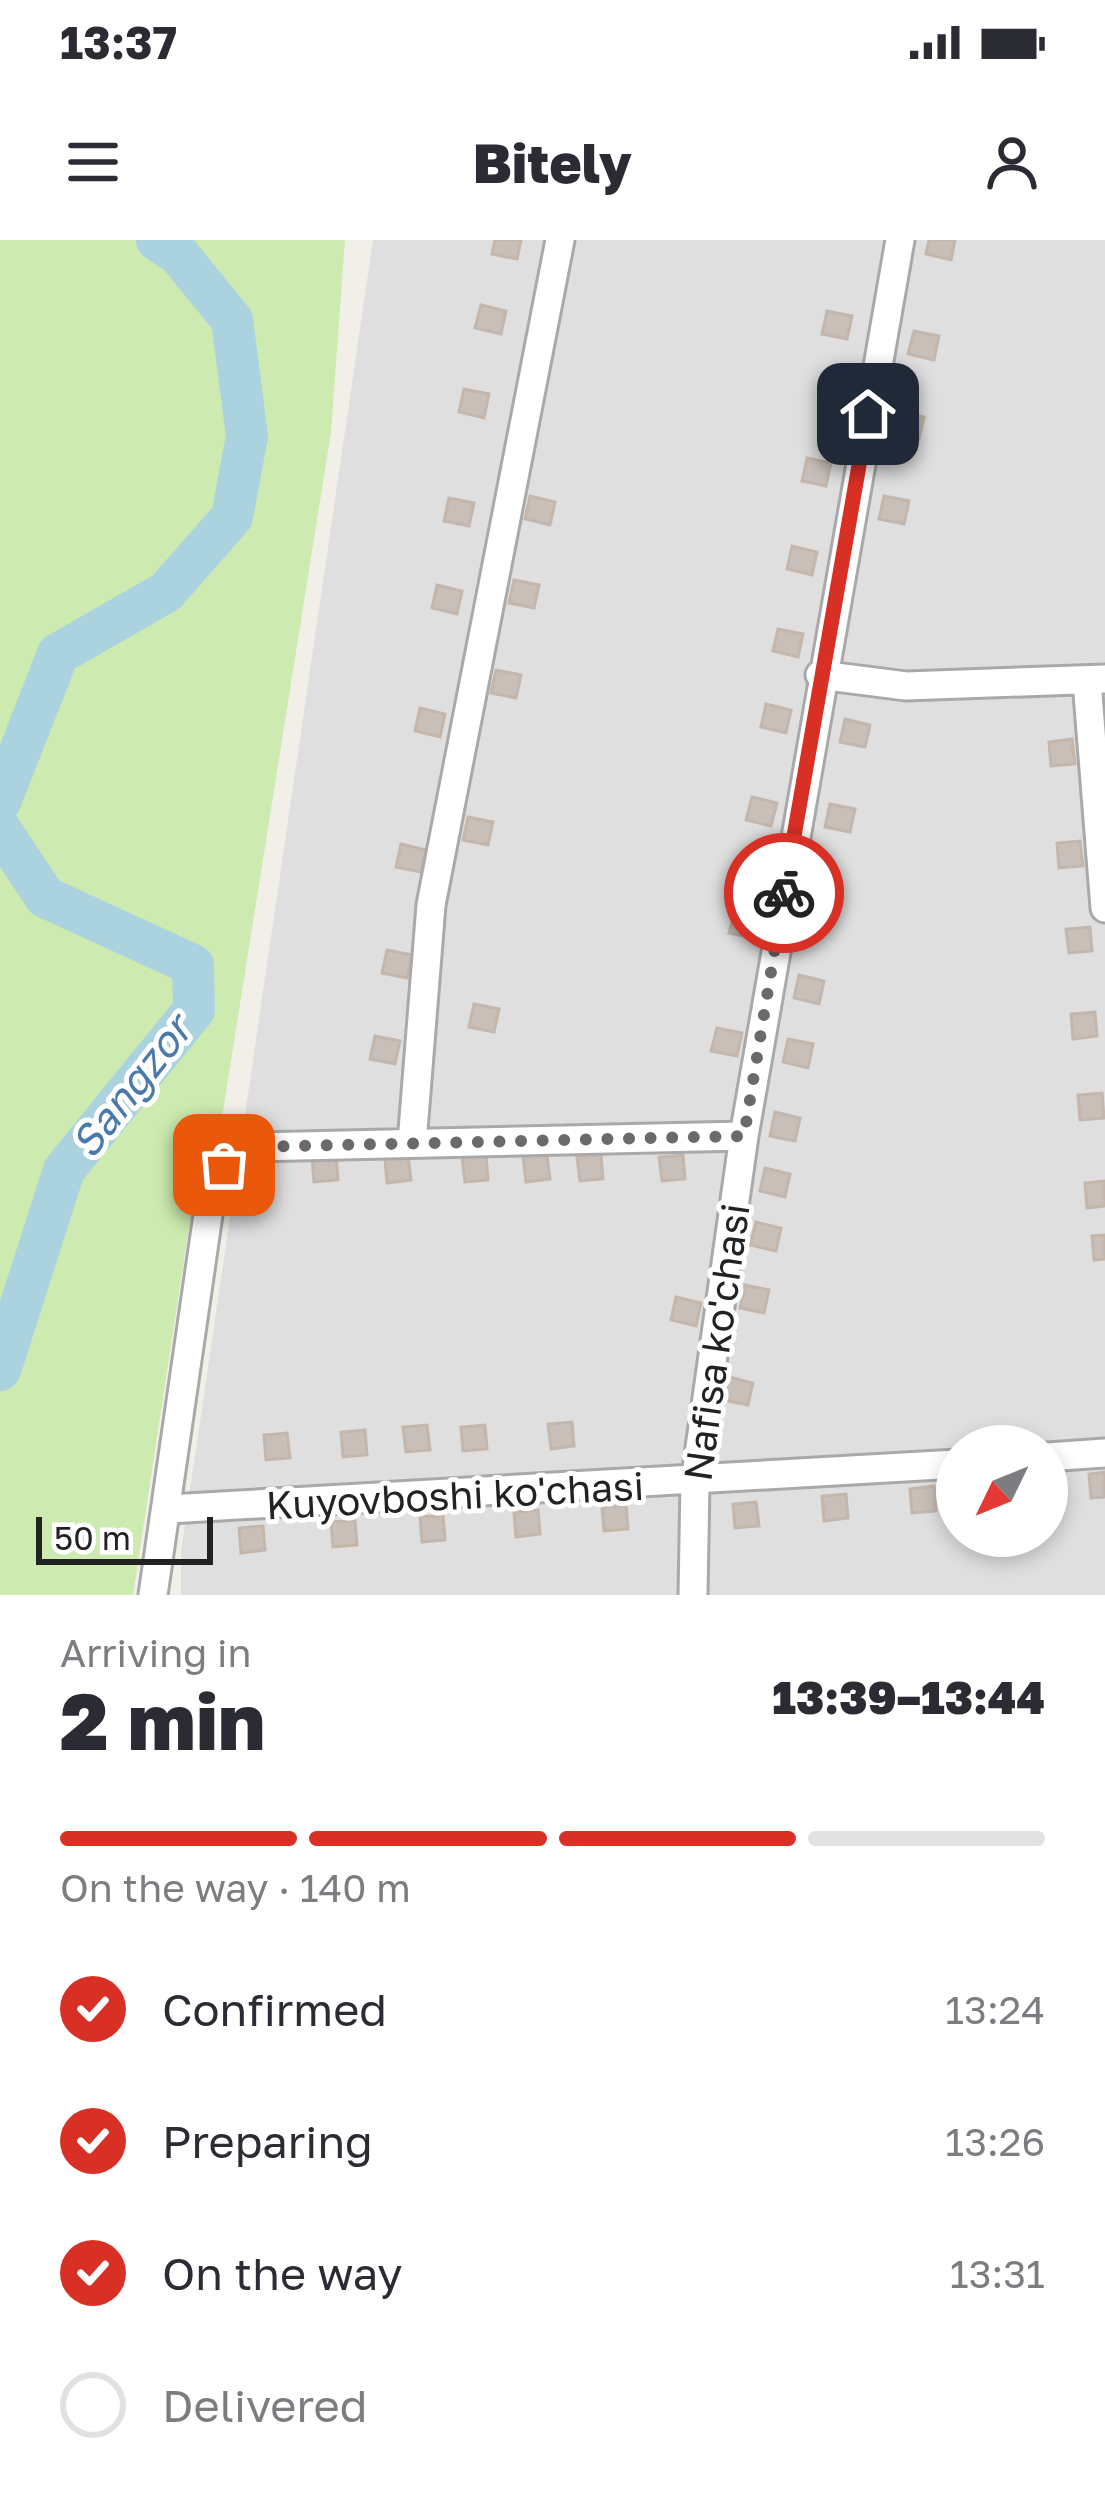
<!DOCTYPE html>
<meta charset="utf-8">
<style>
:root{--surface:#fff;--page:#f7f7f7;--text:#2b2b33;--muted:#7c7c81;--line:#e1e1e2;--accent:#d93025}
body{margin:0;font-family:"Golos Text",sans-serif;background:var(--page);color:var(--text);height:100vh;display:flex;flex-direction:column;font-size:45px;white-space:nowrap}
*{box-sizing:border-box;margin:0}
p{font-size:39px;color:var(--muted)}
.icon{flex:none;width:66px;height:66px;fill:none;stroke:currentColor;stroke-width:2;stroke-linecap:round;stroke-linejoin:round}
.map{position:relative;height:1355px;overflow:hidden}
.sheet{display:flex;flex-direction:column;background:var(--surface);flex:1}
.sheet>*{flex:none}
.needle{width:78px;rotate:227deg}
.fabs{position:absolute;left:936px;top:1185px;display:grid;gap:24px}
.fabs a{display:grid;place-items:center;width:132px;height:132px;border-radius:50%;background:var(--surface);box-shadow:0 6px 18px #0003;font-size:60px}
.scale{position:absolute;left:36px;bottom:30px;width:177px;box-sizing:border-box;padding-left:12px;border:6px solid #222;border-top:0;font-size:33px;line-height:42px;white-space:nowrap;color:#222;-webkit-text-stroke:9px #fff;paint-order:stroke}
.pin{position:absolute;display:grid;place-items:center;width:102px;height:102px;color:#fff;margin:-51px;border-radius:24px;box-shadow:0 6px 18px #0006}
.courier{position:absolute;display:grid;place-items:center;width:120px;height:120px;margin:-60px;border:9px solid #d93025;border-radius:50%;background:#fff;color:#222;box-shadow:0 3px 15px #0007}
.summary em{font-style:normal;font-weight:800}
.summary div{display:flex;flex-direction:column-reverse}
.summary{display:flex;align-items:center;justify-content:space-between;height:204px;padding:0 60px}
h1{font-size:78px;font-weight:800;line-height:90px}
.bar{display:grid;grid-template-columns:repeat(4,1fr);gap:18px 12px;align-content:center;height:144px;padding:0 60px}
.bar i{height:15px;border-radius:9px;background:var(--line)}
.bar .on{background:var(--accent)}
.bar p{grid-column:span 4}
ol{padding:0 60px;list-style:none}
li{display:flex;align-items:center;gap:36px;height:132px}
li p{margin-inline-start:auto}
li .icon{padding:12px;border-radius:50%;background:var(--accent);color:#fff;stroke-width:4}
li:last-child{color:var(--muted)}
li i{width:66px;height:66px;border:6px solid var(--line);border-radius:50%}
.status{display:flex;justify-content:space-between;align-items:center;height:84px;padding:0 60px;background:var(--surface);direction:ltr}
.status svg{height:33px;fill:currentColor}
header{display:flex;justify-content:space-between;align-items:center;height:156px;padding:0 60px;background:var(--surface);font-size:54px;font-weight:800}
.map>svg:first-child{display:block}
.residential{fill:#e0dfdf;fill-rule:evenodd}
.grass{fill:#cdebb0}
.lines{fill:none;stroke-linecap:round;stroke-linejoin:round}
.river{stroke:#aad3df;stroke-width:42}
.building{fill:#c7bfb8;stroke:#c4b6ab;stroke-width:3}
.street-casing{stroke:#a9a9a9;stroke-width:33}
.street{stroke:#fff;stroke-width:27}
.done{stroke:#6b6a68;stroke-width:12;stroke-dasharray:0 21.6}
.route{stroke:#d93025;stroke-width:15}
.labels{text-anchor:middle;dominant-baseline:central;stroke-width:10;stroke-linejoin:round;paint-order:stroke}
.street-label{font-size:39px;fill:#222;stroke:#fff}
.water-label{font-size:42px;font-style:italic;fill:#4a7aab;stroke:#fff}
</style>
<div class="status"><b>13:37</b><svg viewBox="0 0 49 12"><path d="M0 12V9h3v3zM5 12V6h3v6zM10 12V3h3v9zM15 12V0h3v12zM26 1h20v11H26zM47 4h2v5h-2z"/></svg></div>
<header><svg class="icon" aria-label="menu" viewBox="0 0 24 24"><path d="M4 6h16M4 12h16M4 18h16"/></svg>Bitely<svg class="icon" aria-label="person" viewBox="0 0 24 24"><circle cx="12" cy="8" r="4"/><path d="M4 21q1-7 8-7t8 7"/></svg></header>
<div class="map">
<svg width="1105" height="1355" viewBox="0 0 1105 1355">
<rect width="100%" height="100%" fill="#f2efe9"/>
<path class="residential" d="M 373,0 L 1105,0 L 1105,1355 L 181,1355 L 181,1312 ZM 957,1206 L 1047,1206 L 1047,1296 L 957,1296 Z"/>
<path class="grass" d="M 0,0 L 345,0 L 331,192 L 220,890 L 195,948 L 133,1355 L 0,1355 Z"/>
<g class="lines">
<path class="river" d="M 0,562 L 58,414 L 166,352 L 232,277 L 247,196 L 232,80 L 179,15 L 157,0
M 0,589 L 45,657 L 193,725 L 194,770 L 64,930 L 0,1130"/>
</g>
<path class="building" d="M 495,0 L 521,0 L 517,19 L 492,14 Z
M 929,0 L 955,0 L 951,20 L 926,14 Z
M 481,65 L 506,71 L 501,94 L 475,88 Z
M 827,71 L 852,76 L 847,99 L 822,94 Z
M 914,91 L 939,96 L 934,120 L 908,114 Z
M 464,149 L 489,154 L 484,178 L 459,172 Z
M 899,171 L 924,177 L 919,199 L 894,194 Z
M 807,218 L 831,223 L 826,246 L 802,241 Z
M 530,256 L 555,262 L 550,285 L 525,279 Z
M 884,256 L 909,261 L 904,284 L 879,279 Z
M 449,258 L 474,263 L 469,286 L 444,281 Z
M 792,306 L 817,312 L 812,335 L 787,329 Z
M 514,340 L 539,345 L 534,368 L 509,363 Z
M 437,345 L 462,351 L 457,374 L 432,368 Z
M 778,389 L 803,394 L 798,417 L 773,411 Z
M 496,430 L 521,435 L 516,458 L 491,453 Z
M 766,464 L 791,470 L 786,493 L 761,487 Z
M 420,468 L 445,474 L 440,497 L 415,491 Z
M 845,479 L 870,485 L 865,507 L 840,502 Z
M 1072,499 L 1075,524 L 1051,526 L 1049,502 Z
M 752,557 L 777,563 L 771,586 L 746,580 Z
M 830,564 L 855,569 L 850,592 L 825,587 Z
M 468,577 L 493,582 L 488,605 L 463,600 Z
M 1080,601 L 1083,626 L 1059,628 L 1057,603 Z
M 401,604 L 426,610 L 421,632 L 396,627 Z
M 813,657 L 838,662 L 833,685 L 808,680 Z
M 735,670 L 760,675 L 754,698 L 729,693 Z
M 1090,687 L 1092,711 L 1069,713 L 1066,689 Z
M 387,710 L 412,715 L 407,738 L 382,733 Z
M 799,735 L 824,741 L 819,764 L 794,758 Z
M 474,764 L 499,769 L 494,792 L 469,787 Z
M 1095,772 L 1097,796 L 1073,799 L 1071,774 Z
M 717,788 L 742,793 L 737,816 L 711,811 Z
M 375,796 L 400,801 L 395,824 L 370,819 Z
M 788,799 L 813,804 L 808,828 L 783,822 Z
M 1102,853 L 1104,878 L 1080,880 L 1078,855 Z
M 775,872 L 800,878 L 795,901 L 770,896 Z
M 336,915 L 338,940 L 314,942 L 312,918 Z
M 486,915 L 488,940 L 465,942 L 462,917 Z
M 547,915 L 550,939 L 526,942 L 523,917 Z
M 601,915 L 603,939 L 580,941 L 577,917 Z
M 683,915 L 685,939 L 662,941 L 659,917 Z
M 408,916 L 411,940 L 387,943 L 385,918 Z
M 765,928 L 790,934 L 785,957 L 760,951 Z
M 1105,941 L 1105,966 L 1087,968 L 1085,943 Z
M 756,982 L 781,988 L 776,1011 L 750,1005 Z
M 1105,995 L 1105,1019 L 1094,1020 L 1092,996 Z
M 745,1045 L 769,1050 L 764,1073 L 740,1068 Z
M 676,1057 L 701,1063 L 696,1086 L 671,1080 Z
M 729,1137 L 753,1143 L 748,1165 L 723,1160 Z
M 572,1182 L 574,1206 L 551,1209 L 548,1184 Z
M 427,1185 L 430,1210 L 406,1212 L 403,1187 Z
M 485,1185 L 487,1209 L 463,1211 L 461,1187 Z
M 365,1190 L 367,1215 L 343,1217 L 341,1192 Z
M 287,1193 L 290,1218 L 266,1220 L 264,1195 Z
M 1105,1232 L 1105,1257 L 1091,1258 L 1089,1234 Z
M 934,1246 L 936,1271 L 912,1273 L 910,1249 Z
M 846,1254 L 848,1278 L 824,1281 L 822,1256 Z
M 756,1262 L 759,1286 L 735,1288 L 733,1264 Z
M 626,1264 L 628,1289 L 604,1291 L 602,1267 Z
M 538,1270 L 540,1294 L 516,1297 L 514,1272 Z
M 443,1275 L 445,1300 L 422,1302 L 420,1277 Z
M 355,1280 L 357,1305 L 333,1307 L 331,1282 Z
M 263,1286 L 265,1310 L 241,1313 L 239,1288 Z"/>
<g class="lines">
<defs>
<path id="street" d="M 820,435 L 906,446 L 1105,439
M 1087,441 L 1105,668
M 412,903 L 431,665 L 560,0
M 1047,1217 L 1105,1213
M 169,1269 L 957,1224
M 153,1355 L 210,961 L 223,925 L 252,907 L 744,896
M 693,1355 L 695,1243 L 744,896 L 900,0"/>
</defs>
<use href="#street" class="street-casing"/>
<use href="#street" class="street"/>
</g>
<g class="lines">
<path class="done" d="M 224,925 L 252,907 L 744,896 L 784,653"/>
<path class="route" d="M 784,653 L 868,174"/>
</g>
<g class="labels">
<g class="street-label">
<text transform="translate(716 1102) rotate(-82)">Nafisa ko'chasi</text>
<text transform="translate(455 1255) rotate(-3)">Kuyovboshi ko'chasi</text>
</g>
<g class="water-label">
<text transform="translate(130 846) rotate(-52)">Sangzor</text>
</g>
</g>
</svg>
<div class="fabs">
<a><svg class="needle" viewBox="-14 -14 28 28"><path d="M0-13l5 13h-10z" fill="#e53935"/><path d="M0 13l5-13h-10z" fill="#7c7c81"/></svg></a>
</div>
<div class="scale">50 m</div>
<div class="pin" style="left:224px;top:925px;background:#ea580c"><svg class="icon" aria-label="bag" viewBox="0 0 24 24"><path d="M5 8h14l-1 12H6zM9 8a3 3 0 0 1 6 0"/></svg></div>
<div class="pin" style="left:868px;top:174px;background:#1f2937"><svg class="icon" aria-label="home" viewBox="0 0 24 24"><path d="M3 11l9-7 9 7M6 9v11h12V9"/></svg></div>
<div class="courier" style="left:784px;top:653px"><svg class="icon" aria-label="bike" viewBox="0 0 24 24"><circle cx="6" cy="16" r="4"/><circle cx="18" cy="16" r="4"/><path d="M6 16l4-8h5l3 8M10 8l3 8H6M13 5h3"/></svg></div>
</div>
<section class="sheet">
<div class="summary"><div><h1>2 min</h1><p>Arriving in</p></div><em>13:39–13:44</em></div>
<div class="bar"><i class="on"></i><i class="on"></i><i class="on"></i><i></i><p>On the way · 140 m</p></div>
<ol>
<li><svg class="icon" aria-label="check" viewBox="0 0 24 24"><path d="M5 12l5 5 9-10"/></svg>Confirmed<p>13:24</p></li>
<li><svg class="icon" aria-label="check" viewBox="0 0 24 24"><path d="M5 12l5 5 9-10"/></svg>Preparing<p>13:26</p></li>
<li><svg class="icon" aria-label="check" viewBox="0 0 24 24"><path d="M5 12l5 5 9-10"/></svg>On the way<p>13:31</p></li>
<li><i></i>Delivered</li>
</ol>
</section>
